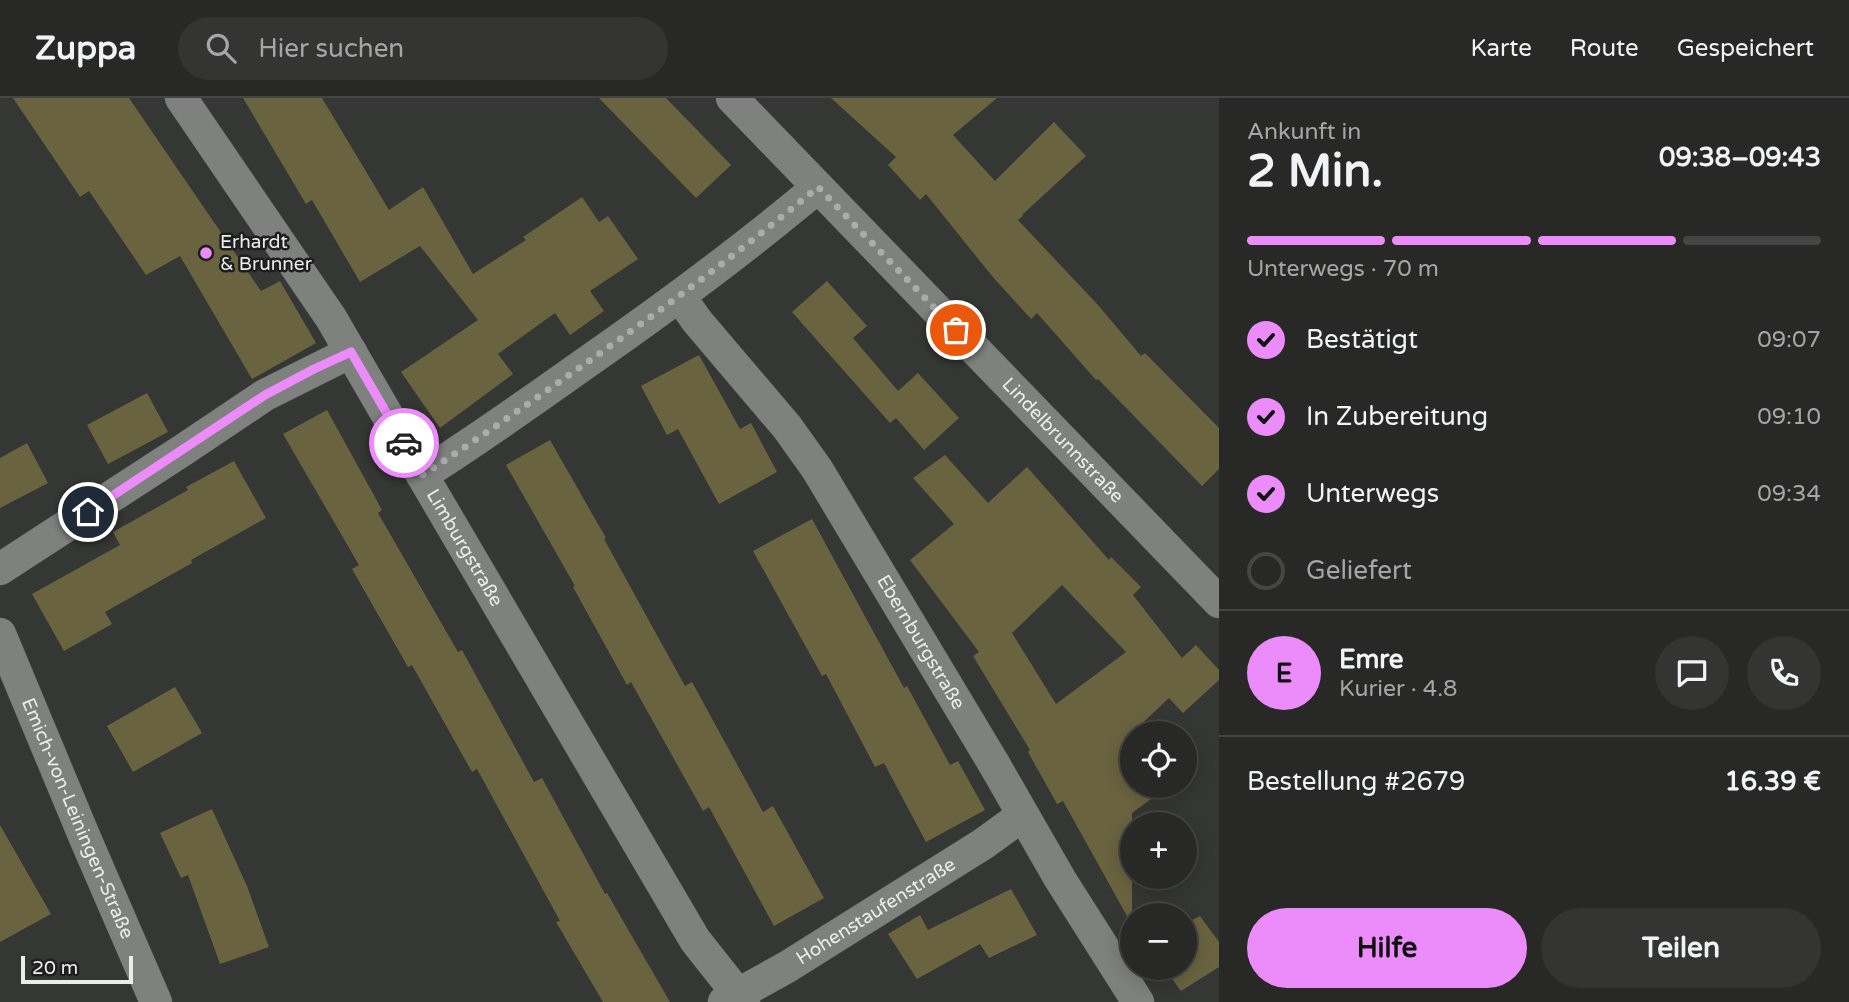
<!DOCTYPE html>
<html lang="de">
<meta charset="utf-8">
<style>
:root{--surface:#282927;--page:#343533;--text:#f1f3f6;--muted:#a5a6a7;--line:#444544;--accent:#ec8cfb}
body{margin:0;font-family:"Varela Round",sans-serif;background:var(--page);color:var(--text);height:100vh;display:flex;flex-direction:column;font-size:26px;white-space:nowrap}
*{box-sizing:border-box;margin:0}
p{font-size:23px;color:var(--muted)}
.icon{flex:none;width:38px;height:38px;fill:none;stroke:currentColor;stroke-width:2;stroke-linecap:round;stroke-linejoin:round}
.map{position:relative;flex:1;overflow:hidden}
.details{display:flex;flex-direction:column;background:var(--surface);width:630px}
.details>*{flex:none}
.buttons{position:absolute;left:1120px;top:623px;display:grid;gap:14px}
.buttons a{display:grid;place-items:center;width:77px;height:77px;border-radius:50%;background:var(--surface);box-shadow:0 4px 18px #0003,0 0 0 2px var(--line);font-size:35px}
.scale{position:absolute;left:21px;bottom:18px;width:112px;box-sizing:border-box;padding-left:7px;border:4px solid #ebeceb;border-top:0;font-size:19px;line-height:24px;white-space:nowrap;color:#ebeceb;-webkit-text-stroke:5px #1d1e1d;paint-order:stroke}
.pin{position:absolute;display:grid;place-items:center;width:60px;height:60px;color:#fff;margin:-30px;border:4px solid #fff;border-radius:50%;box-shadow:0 2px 7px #0007}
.courier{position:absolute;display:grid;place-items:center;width:70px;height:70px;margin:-35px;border:5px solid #ec8cfb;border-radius:50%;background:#fff;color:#222;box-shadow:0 2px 9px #0007}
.overview em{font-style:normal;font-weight:800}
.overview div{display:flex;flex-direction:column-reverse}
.overview{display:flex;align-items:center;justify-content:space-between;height:119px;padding:0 28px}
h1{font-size:46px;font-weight:800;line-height:52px}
.bar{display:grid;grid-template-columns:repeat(4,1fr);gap:10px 7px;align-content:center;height:84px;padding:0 28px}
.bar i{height:9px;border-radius:5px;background:var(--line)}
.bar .current{background:var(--accent)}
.bar p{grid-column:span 4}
.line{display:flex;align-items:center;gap:18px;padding:0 28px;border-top:2px solid var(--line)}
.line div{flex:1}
.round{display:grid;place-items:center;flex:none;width:74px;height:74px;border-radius:37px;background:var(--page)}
ol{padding:0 28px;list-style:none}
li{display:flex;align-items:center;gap:21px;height:77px}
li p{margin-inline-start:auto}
li .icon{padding:7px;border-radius:50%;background:var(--accent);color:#111;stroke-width:4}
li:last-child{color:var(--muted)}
li i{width:38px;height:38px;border:4px solid var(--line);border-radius:50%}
.cta{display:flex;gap:14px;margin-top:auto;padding:14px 28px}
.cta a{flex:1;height:80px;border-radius:42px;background:var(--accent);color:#111;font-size:28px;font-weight:800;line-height:80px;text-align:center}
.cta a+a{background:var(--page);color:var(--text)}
header{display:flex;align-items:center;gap:42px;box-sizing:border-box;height:98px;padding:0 35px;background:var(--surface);border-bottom:2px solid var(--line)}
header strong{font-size:33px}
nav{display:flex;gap:38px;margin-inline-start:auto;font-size:24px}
.search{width:490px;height:63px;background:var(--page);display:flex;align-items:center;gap:18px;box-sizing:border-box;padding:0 24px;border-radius:38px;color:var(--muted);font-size:26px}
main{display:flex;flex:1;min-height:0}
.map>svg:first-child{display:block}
.building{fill:#6a6340;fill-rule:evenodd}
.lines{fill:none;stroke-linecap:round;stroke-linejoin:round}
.minor-casing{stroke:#535452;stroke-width:33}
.minor{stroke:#7f817e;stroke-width:32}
.done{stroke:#abadab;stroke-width:7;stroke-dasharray:0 12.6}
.route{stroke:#ec8cfb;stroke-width:9}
.poi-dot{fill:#ec8cfb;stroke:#1d1e1d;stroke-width:2.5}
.labels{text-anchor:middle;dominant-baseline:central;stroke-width:5;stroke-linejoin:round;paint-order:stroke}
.poi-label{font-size:19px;fill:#ebeceb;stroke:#1d1e1d;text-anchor:start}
.street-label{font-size:19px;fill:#ebeceb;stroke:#1d1e1d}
</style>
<header>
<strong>Zuppa</strong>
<div class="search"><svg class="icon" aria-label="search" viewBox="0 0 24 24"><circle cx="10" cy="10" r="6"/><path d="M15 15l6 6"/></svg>Hier suchen</div>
<nav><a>Karte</a><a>Route</a><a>Gespeichert</a></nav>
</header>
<main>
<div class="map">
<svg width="1219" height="904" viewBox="0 0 1219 904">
<rect width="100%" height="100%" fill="#353734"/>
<path class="building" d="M 13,0 L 129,0 L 261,193 L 280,183 L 316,245 L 252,281 L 180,158 L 146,177 L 89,93 L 80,99 Z
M 243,0 L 322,0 L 389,112 L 423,89 L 473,176 L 526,142 L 523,139 L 582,99 L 599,124 L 608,118 L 638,161 L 590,193 L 604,213 L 570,237 L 555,215 L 498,256 L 513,276 L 440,330 L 401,274 L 478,222 L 420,148 L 360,184 L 312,102 L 306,106 Z
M 599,0 L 666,0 L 731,67 L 696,100 Z
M 831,0 L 997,0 L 953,37 L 995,83 L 1054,24 L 1086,58 L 1022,117 L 1023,118 L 1018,122 L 1098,207 L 1141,258 L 1145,255 L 1219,330 L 1219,371 L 1202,388 L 1098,281 L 1096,282 L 1037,215 L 1031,221 L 992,178 L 926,96 L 920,102 L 888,67 L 896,59 Z
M 827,183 L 867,228 L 853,240 L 898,293 L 918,275 L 959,320 L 924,352 L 896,320 L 890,325 L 792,214 Z
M 699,257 L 740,331 L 751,325 L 777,374 L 719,406 L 678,331 L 667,337 L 641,288 Z
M 147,295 L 168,334 L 108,366 L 87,327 Z
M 327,312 L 382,412 L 378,415 L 458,554 L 462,552 L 534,684 L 542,680 L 605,796 L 607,795 L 670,904 L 603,904 L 556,824 L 560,823 L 477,671 L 472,674 L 412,567 L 408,569 L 352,471 L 359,467 L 283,336 Z
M 550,342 L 606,440 L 604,441 L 685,588 L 692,584 L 763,714 L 773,708 L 824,800 L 774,828 L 709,709 L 703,713 L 631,584 L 627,587 L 573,489 L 575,488 L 506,367 Z
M 27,345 L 48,385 L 0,410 L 0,360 Z
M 945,357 L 988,405 L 1027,369 L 1109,462 L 1111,459 L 1141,489 L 1133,497 L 1182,560 L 1196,547 L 1219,572 L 1219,582 L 1183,615 L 1169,600 L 1132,635 L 1132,688 L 1169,688 L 1132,715 L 1132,827 L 1063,703 L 1057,706 L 1028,654 L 1030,652 L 973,558 L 979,554 L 910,462 L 954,426 L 913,380 ZM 1062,487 L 1126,554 L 1056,606 L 1012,535 Z
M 234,363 L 266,420 L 191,462 L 192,465 L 105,514 L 112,526 L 64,553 L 32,496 L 120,447 L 113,434 L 188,392 L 186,389 Z
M 812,421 L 904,590 L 907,588 L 950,667 L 958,663 L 985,712 L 926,744 L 884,665 L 875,669 L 826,576 L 822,578 L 753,453 Z
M 175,589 L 202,635 L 133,674 L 107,628 Z
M 212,711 L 247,788 L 269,849 L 220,866 L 188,777 L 181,780 L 160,735 Z
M 0,727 L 51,816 L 0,844 Z
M 1011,791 L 1037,837 L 989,860 L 980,846 L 917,881 L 888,836 L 920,817 L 928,832 Z
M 1200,818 L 1219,844 L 1219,869 L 1181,893 L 1164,870 L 1185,870 L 1185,826 Z"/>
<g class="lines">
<defs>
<g id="minor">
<path id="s1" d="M 181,0 L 331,220 L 422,377 L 695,842 L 744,904"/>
<path id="s2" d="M 732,0 L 1219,504"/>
<path id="s3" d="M 680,199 L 697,223 L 787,329 L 817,371 L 994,666 L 1060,781 L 1138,904"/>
<path d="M 422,377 C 476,343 528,306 580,269 C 662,212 742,153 818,89"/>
<path d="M 0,471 L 183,352 L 265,297 L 351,254"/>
<path id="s4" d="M 0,536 L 85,740 L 156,904"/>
<path id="s5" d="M 724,904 L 787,869 L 983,746 L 1023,717"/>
</g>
</defs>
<use href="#minor" class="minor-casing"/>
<use href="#minor" class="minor"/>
</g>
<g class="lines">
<path class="done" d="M 404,345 L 422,377 C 474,344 525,308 576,272 C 659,214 740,154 818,89 L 956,232"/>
<path class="route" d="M 88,414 L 265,297 L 314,271 L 351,254 L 404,345"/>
</g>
<circle class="poi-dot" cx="206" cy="155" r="7"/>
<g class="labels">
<g class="poi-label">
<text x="220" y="144">Erhardt<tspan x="220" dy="22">&amp; Brunner</tspan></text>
</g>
<g class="street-label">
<text stroke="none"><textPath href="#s2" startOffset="476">Lindelbrunnstraße</textPath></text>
<text stroke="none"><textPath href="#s1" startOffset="532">Limburgstraße</textPath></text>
<text stroke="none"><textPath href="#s3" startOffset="422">Ebernburgstraße</textPath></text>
<text stroke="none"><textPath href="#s4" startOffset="200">Emich-von-Leiningen-Straße</textPath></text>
<text stroke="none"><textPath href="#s5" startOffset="177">Hohenstaufenstraße</textPath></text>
</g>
</g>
</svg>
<div class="buttons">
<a><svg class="icon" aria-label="locate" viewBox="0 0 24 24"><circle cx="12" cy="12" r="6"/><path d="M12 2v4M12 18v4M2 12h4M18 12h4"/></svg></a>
<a>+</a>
<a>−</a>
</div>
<div class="scale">20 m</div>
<div class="pin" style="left:956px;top:232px;background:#ea580c"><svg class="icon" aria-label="bag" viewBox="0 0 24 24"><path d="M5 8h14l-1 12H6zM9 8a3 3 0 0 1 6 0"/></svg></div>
<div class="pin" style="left:88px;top:414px;background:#1f2937"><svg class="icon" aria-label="home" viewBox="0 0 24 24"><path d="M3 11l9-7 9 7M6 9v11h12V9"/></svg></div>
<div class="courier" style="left:404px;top:345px"><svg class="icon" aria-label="car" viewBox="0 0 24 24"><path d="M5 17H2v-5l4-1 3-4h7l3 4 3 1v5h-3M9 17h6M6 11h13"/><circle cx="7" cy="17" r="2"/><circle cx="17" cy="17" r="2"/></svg></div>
</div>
<section class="details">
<div class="overview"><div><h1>2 Min.</h1><p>Ankunft in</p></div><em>09:38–09:43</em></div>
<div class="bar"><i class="current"></i><i class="current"></i><i class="current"></i><i></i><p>Unterwegs · 70 m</p></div>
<ol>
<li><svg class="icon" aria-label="check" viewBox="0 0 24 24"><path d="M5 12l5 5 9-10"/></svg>Bestätigt<p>09:07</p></li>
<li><svg class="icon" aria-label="check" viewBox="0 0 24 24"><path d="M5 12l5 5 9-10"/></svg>In Zubereitung<p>09:10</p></li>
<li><svg class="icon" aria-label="check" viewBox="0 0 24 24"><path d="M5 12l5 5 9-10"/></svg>Unterwegs<p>09:34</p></li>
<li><i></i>Geliefert</li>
</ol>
<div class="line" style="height:126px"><b class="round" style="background:var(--accent);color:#111">E</b><div><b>Emre</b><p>Kurier · 4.8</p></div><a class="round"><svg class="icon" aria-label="chat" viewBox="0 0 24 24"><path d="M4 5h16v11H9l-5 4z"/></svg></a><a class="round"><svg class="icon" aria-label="phone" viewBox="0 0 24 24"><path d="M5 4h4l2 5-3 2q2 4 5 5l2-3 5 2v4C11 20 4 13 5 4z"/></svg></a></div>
<div class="line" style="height:91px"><div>Bestellung #2679</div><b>16.39 €</b></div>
<div class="cta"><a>Hilfe</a><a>Teilen</a></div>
</section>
</main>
